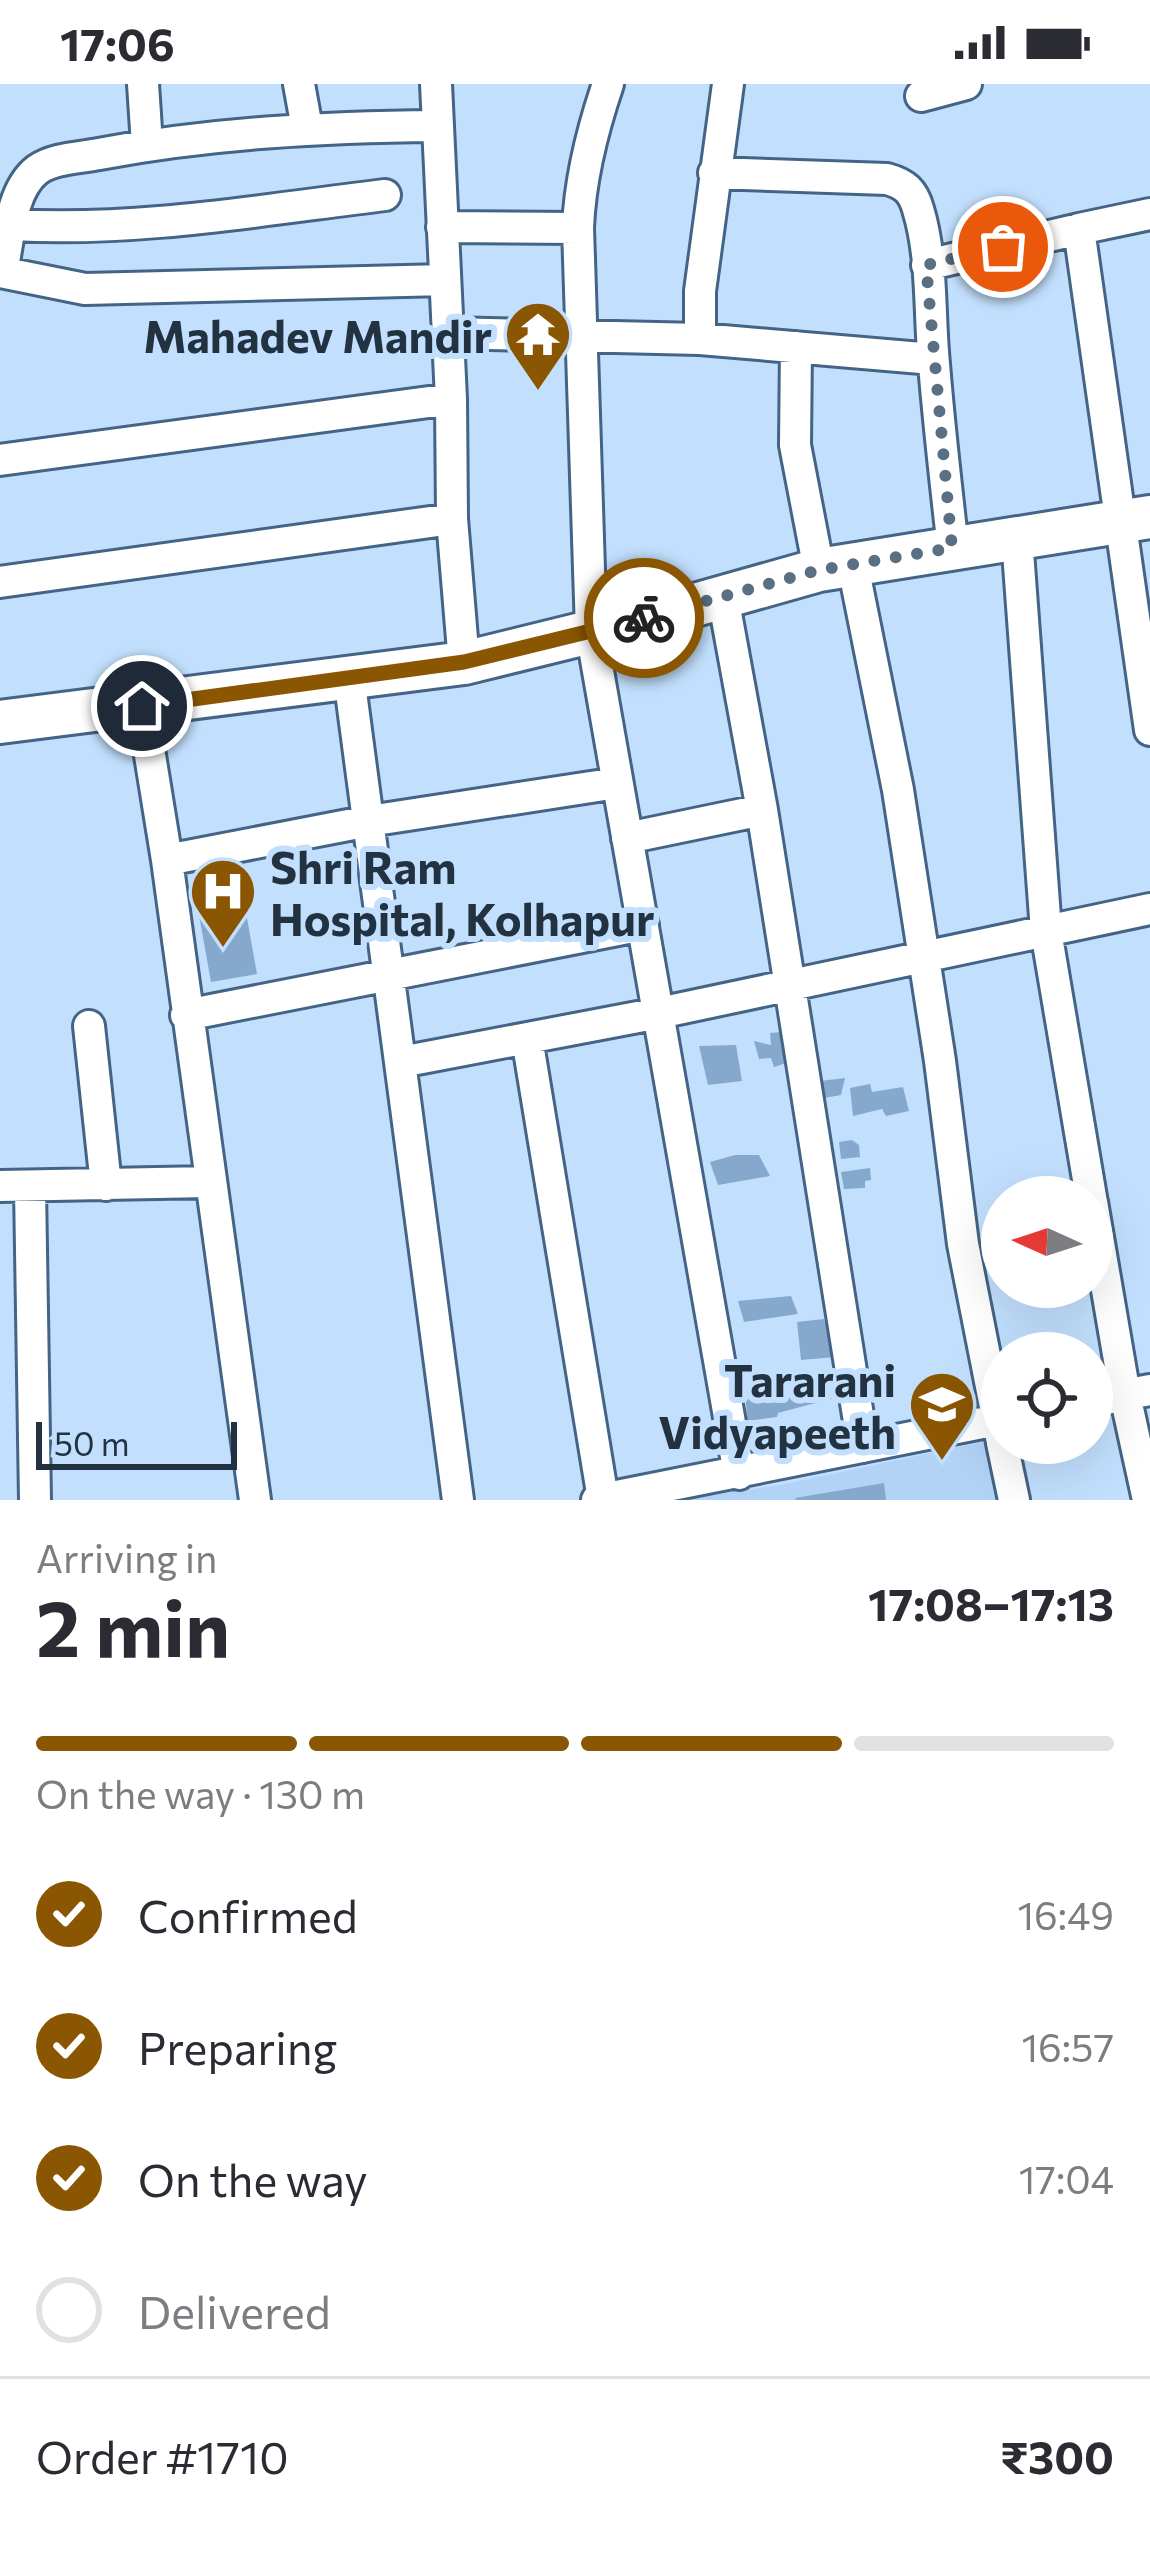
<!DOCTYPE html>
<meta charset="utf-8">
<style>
:root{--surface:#fff;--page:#f2f2f3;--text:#2b2b33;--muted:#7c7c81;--line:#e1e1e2;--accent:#8a5601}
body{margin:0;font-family:Commissioner,sans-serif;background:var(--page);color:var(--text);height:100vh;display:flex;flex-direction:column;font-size:45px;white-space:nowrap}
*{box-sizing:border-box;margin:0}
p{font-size:39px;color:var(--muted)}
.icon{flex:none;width:66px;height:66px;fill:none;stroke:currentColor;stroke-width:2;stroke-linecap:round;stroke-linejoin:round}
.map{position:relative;height:1416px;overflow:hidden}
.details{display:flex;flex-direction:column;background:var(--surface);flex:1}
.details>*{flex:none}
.needle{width:78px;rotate:273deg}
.controls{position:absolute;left:981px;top:1092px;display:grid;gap:24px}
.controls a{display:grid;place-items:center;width:132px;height:132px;border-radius:50%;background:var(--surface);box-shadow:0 12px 48px #0002;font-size:60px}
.scale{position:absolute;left:36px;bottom:30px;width:201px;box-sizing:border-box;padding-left:12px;border:6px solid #233240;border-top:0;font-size:33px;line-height:42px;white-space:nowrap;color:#233240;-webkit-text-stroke:9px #c2e0fe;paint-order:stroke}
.pin{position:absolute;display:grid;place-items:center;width:102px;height:102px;color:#fff;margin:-51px;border:6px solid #fff;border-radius:50%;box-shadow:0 3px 12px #0007}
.courier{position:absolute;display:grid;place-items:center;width:120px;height:120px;margin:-60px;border:9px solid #8a5601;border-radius:50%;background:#fff;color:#222;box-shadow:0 3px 15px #0007}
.head em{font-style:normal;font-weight:700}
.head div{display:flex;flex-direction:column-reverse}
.head{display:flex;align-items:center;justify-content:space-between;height:204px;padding:0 36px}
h1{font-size:78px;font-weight:700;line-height:90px}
.bar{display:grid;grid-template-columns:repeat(4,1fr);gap:18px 12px;align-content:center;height:144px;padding:0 36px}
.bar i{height:15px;border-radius:9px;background:var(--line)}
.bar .selected{background:var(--accent)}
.bar p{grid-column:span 4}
.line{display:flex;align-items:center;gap:30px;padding:0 36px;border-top:3px solid var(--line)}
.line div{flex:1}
ol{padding:0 36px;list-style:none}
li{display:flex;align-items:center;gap:36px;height:132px}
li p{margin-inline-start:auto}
li .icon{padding:12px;border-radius:50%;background:var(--accent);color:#fff;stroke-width:4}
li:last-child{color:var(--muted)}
li i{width:66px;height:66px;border:6px solid var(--line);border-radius:50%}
.status{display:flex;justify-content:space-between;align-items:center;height:84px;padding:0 60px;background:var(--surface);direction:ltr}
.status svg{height:33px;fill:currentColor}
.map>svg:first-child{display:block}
.built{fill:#b2d3f6}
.building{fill:#85a8cc}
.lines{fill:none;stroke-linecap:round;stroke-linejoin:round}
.street-casing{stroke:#446485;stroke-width:36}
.secondary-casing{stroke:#446485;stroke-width:48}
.street{stroke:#fff;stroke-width:30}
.secondary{stroke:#fff;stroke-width:42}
.done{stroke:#5b6f82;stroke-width:12;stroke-dasharray:0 21.6}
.route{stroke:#8a5601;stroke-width:15}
.labels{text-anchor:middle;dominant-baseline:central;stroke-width:12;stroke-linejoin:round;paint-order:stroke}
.poi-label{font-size:45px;font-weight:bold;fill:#233240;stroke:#c2e0fe;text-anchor:end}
</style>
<div class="status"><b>17:06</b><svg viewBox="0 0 49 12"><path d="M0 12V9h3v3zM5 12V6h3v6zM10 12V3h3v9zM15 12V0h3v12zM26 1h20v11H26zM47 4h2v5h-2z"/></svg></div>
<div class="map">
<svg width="1150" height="1416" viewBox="0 0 1150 1416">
<rect width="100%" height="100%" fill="#c2e0fe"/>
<path class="built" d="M 992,1356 L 1005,1416 L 676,1416 L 780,1401 Z"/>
<path class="building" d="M 240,795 L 257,890 L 211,898 L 194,803 Z
M 782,948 L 786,979 L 774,983 L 771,974 L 759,975 L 754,957 L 771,961 L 770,949 Z
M 736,961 L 742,997 L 708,1001 L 699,962 Z
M 845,994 L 841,1011 L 813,1016 L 812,998 Z
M 870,1000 L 872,1008 L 903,1003 L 909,1027 L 886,1032 L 882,1025 L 853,1032 L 850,1004 Z
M 852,1056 L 859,1061 L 860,1073 L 841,1075 L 839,1058 Z
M 735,1071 L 759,1071 L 770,1092 L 718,1101 L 710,1078 Z
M 870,1084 L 871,1096 L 865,1097 L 865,1104 L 844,1105 L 841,1088 Z
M 791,1212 L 798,1230 L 744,1238 L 738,1217 Z
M 824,1235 L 835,1273 L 801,1276 L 797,1238 Z
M 828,1285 L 834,1314 L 778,1329 L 777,1333 L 747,1337 L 745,1304 L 785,1295 L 787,1290 Z
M 884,1399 L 886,1416 L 796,1416 L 795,1414 Z"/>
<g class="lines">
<defs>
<path id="street" d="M 143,0 L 147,61
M 299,0 L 307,44
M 436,0 L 451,315 L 452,435 L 464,579
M 608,0 C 592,47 580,94 578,144 L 591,547 L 739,1390
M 921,12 L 966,0
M 714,89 L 887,95 C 905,100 913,107 918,125 C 933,174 929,230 934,280 C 939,342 946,403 953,464
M 1150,130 L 1079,145 L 1150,646
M 12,141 C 137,148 261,126 385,111
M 442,143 L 578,144
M 927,181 L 1079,145
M 0,188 L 85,205 L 445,196
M 2,188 C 9,157 10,107 37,86 C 54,74 79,74 99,70 C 210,49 324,43 437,42
M 447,249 L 700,255 L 933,275
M 700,255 L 700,207 L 728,0
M 796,263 L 795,361 L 819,486
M 0,376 L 451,315
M 1017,454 L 1046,847 L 1091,1113
M 853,482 L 898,706 L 940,977 L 963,1160 L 1002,1358
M 0,498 L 452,435
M 723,513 L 762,726 L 863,1363
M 349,593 L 458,1416
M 142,622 L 167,776 L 255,1416
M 627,754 L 762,726
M 167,776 L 369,737 L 617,699
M 186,931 L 643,841
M 89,942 L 106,1101
M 527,954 L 603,1415
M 401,978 L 659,929 L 1150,825
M 0,1102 L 209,1098
M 30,1103 L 35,1416
M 1092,1118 L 1125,1311 L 1148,1416
M 1092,1317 L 1150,1306
M 1002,1359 L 1014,1416
M 597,1416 L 1002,1335"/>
<path id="secondary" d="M 0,638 L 464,579 L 663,530 L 819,486 L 1150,433"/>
</defs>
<use href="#street" class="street-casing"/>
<use href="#secondary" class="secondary-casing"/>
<use href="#street" class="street"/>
<use href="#secondary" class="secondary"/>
</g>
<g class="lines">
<path class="done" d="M 644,534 L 819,486 L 952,464 L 926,181 L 1003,163"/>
<path class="route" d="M 142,622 L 464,578 L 644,534"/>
</g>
<defs>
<symbol id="temple-pin" viewBox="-11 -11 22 30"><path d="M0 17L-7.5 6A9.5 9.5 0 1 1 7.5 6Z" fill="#8a5601" stroke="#c2e0fe"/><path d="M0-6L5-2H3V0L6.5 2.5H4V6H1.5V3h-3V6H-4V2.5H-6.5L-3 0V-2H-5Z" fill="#fff"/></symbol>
<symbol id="hospital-pin" viewBox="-11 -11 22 30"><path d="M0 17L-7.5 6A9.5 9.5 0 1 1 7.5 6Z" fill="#8a5601" stroke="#c2e0fe"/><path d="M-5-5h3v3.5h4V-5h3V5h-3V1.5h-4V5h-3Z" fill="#fff"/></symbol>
<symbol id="university-pin" viewBox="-11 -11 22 30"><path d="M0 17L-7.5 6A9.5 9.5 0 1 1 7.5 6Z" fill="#8a5601" stroke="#c2e0fe"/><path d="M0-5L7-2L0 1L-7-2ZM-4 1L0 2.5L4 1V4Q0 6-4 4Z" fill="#fff"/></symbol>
</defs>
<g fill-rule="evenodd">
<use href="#temple-pin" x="500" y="212" width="76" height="104"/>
<use href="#hospital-pin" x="185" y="769" width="76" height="104"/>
<use href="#university-pin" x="904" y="1282" width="76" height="104"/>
</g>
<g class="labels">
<g class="poi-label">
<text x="492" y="250">Mahadev Mandir</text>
<text x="270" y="781" text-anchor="start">Shri Ram<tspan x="270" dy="52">Hospital, Kolhapur</tspan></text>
<text x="896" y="1294">Tararani<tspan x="896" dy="52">Vidyapeeth</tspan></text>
</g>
</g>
</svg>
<div class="controls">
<a><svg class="needle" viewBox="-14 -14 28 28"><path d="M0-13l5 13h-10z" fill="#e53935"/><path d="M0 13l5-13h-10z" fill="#7c7c81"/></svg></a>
<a><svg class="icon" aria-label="locate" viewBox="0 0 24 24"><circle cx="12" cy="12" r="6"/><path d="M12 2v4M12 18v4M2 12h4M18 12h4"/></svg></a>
</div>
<div class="scale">50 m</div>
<div class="pin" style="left:1003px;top:163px;background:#ea580c"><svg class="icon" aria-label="bag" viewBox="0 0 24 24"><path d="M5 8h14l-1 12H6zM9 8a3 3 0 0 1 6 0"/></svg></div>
<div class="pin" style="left:142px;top:622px;background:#1f2937"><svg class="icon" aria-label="home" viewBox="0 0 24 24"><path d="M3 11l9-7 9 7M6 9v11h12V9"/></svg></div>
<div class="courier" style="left:644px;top:534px"><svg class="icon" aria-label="bike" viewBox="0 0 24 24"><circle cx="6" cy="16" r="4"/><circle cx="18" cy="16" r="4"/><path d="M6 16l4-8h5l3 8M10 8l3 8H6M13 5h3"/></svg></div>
</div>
<section class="details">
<div class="head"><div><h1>2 min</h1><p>Arriving in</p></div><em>17:08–17:13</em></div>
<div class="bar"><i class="selected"></i><i class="selected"></i><i class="selected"></i><i></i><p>On the way · 130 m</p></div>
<ol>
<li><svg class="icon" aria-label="check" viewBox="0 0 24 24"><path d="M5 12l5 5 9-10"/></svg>Confirmed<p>16:49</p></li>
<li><svg class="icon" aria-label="check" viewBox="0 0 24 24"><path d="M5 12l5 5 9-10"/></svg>Preparing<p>16:57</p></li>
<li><svg class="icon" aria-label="check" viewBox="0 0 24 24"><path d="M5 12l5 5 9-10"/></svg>On the way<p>17:04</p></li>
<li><i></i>Delivered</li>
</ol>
<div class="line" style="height:156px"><div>Order #1710</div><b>₹300</b></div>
</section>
